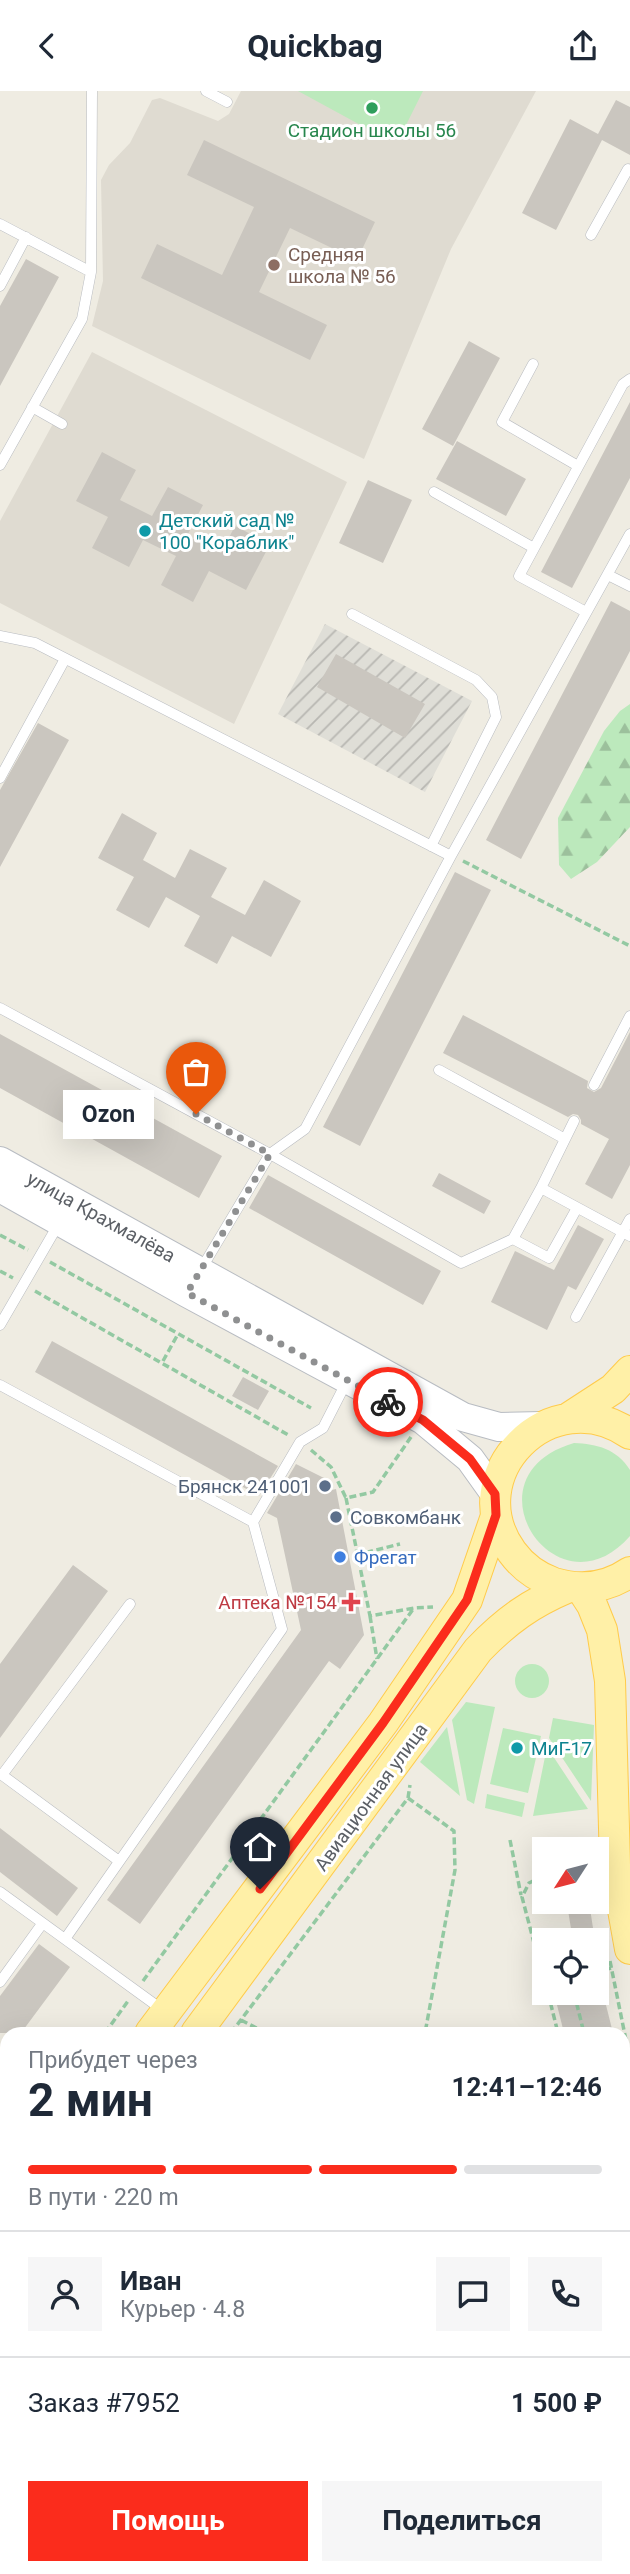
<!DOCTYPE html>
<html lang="ru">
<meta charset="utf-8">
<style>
:root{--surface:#fff;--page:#f6f6f7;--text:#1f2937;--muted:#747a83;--line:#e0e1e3;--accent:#fb2c1c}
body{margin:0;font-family:Roboto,sans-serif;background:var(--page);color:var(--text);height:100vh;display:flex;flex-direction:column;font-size:26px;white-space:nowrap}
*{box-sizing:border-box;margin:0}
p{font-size:23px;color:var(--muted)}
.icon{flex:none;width:38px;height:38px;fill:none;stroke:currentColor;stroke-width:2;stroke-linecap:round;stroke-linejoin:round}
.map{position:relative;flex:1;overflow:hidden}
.side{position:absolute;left:0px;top:1936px;width:630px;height:548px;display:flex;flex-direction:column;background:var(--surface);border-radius:21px 21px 0 0;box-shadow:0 7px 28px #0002}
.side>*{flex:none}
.needle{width:46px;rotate:234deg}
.buttons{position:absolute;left:532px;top:1746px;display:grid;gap:14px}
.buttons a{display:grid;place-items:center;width:77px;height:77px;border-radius:0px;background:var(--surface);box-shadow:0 7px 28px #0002;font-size:35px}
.pin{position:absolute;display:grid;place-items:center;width:60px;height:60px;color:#fff;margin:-72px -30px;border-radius:50% 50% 50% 0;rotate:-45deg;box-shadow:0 0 7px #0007}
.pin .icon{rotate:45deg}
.courier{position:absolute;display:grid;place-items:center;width:70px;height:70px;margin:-35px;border:5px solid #fb2c1c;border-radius:50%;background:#fff;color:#222;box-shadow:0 2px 9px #0007}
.bubble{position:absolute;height:49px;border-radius:0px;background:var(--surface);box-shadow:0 7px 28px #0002;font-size:23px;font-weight:700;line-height:49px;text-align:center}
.summary em{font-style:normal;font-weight:700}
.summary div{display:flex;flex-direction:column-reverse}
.summary{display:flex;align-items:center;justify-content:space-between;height:119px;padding:0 28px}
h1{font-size:46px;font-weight:700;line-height:52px}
.bar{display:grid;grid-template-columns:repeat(4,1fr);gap:10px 7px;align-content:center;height:84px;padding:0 28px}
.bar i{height:9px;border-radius:5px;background:var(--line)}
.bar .on{background:var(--accent)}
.bar p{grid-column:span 4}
.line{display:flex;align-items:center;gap:18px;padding:0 28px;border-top:2px solid var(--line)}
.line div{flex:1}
.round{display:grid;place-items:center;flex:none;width:74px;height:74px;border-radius:0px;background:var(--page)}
.button{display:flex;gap:14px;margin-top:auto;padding:14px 28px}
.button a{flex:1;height:80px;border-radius:0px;background:var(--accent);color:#fff;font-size:28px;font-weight:700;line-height:80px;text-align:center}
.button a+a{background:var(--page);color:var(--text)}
header{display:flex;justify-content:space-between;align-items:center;height:91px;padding:0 28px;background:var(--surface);font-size:32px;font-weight:700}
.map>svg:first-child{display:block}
.industrial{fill:url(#industrial-furrows)}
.education{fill:#dfdbd1}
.green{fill:#bce9bc}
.forest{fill:url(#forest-firs)}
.building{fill:#cac6bf}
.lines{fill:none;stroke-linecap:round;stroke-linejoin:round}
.lane-casing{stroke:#b8bbc0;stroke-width:11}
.street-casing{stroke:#b8bbc0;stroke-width:21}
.secondary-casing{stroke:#b8bcc2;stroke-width:30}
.primary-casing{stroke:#ffcb4b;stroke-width:32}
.path{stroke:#93c9a2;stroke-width:3.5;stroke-dasharray:7 3.5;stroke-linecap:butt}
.lane{stroke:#fff;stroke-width:10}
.street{stroke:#fff;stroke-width:19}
.secondary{stroke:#fff;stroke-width:28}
.primary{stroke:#fff0a7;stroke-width:30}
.done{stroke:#8f9091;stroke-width:7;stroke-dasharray:0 12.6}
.route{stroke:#fb2c1c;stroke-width:9}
.leisure-dot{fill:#2e9e5b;stroke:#fff;stroke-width:2.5}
.education-dot{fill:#8d6e63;stroke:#fff;stroke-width:2.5}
.culture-dot{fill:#0f9aa8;stroke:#fff;stroke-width:2.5}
.service-dot{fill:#5c6f8a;stroke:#fff;stroke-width:2.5}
.shop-dot{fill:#3f7fe0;stroke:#fff;stroke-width:2.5}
.health-dot{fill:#e0444e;stroke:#fff;stroke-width:2.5}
.labels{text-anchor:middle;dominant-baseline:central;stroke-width:6;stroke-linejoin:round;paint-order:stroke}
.leisure-label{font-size:19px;fill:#27864d;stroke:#fff}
.education-label{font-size:19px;fill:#785e54;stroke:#fff;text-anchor:start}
.culture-label{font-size:19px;fill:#0d838f;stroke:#fff;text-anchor:start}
.street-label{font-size:19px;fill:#5b5f65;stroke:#fff}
.service-label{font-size:19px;fill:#4e5e75;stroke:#fff;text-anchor:end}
.shop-label{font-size:19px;fill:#366cbe;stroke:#fff;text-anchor:start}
.health-label{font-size:19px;fill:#be3a42;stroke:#fff;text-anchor:end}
</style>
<header><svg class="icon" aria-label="back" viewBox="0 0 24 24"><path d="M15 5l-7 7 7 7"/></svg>Quickbag<svg class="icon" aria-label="share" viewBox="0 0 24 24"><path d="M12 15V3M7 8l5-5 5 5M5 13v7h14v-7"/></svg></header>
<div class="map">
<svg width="630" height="2483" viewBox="0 0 630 2483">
<defs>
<pattern id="industrial-furrows" width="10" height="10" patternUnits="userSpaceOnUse" patternTransform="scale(1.75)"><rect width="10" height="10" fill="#dfded7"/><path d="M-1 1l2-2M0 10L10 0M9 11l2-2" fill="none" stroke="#b8b7b2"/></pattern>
<pattern id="forest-firs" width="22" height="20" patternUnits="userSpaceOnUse" patternTransform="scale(1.75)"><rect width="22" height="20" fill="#bce9bc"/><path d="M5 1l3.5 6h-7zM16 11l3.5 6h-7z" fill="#9cc09c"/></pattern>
</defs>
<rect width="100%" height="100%" fill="#efece2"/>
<path class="industrial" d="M 325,533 L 472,610 L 425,701 L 278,623 Z"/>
<path class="education" d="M 241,0 L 536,0 L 451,158 L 364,368 L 92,235 L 103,190 L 101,89 L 109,74 L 130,52 L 152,9 L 160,7 L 218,30 L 229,23 Z
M 92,261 L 347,391 L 234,633 L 0,512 L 0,430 Z"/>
<path class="green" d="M 298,0 L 423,0 L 406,34 L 393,44 L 377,43 Z
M 574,1352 C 597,1353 617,1358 630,1379 L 630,1445 C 557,1529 461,1385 574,1352 Z
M515 1590a17 17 0 1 1 34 0a17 17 0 1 1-34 0Z
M 466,1611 L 495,1616 L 474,1713 L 467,1709 L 452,1629 Z
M 553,1627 L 594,1634 L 591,1710 L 549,1647 Z
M 447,1636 L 460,1705 L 420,1671 Z
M 503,1637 L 541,1645 L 528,1702 L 490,1693 Z
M 547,1656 L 588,1718 L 533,1725 Z
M 487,1703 L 525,1712 L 522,1726 L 485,1717 Z"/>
<path class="forest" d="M 630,613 L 630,736 L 597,771 L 571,788 L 559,774 L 558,727 L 604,640 L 620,620 Z"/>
<path class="building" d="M 616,9 L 630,16 L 630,64 L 602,49 L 556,139 L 522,122 L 570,28 L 598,43 Z
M 204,49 L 375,131 L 357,169 L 290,137 L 259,201 L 327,234 L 310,269 L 141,187 L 157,153 L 222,184 L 254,116 L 187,84 Z
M 26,168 L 59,186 L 0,295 L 0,215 Z
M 469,250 L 500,267 L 453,355 L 422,338 Z
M 630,311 L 630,387 L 572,497 L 541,481 Z
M 457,350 L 526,388 L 506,425 L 436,388 Z
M 102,361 L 136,379 L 120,409 L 152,425 L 168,396 L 203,414 L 187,445 L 221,462 L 235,435 L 270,453 L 246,499 L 209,480 L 193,511 L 161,494 L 176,465 L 143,449 L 129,476 L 92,457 L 108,426 L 76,410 Z
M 368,389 L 412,409 L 383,472 L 339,452 Z
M 611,510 L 630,520 L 630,560 L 521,768 L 486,749 Z
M 336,563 L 425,613 L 405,647 L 317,596 Z
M 38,632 L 69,649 L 0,776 L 0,699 Z
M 122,722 L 157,742 L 143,769 L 175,787 L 190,758 L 227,777 L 211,806 L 245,824 L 264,789 L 301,810 L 271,866 L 232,845 L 217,873 L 184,855 L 200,825 L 166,806 L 149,837 L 116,819 L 134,786 L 98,767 Z
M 455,781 L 491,799 L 360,1055 L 323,1036 Z
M 463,924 L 588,990 L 587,997 L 594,1001 L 601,997 L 630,941 L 630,1074 L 612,1108 L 585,1093 L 609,1048 L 581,1033 L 581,1029 L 578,1024 L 573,1023 L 568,1026 L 443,962 Z
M 0,943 L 222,1065 L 199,1107 L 0,997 Z
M 439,1082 L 491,1110 L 484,1123 L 432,1095 Z
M 268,1084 L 441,1180 L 423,1214 L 249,1117 Z
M 578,1134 L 604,1148 L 576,1199 L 568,1195 L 547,1239 L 491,1211 L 515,1160 L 554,1179 Z
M 52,1250 L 278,1375 L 259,1405 L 35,1281 Z
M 243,1286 L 269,1300 L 258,1319 L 232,1305 Z
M 296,1373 L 326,1388 L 327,1400 L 336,1398 L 364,1544 L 340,1578 L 329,1570 L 140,1833 L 107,1809 L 301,1539 L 277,1427 L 267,1422 Z
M 73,1474 L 108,1500 L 0,1647 L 0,1573 Z
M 0,1737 L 78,1797 L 57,1825 L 0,1781 Z
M 589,1811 L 595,1850 L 573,1850 L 567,1813 Z
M 39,1853 L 70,1876 L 21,1942 L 0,1942 L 0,1905 Z
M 574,1902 L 603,1902 L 613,1942 L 564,1942 L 555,1906 Z"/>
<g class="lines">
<defs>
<path id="lane" d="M 206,0 L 227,11
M 0,133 L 91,181
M 591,144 L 628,78 L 630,79
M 0,195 L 26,146
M 533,273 L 502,331 L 578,375
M 32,316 L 62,333
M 0,374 L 82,228 L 91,181 L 92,0
M 434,401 L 534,457
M 608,484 L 630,495
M 586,521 L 519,485 L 623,293 L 630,288
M 352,523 L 476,589 L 492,606 L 496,626 L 431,755
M 0,545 L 35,552 L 451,765
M 0,687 L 65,568
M 0,917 L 270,1063 L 461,1172 L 513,1148
M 439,979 L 565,1048
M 594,994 L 630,925
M 541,1097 L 574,1030
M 577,1117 L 549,1167 L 513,1148 L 541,1097 L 630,1145
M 200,1180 L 270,1063 L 305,1038 L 451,765 L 630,443
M 576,1226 L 630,1128
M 0,1234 L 58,1134
M 0,1294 L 253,1431 L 300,1351 L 323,1337 L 346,1292
M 119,1770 L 2,1684 L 130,1513
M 0,1801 L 164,1920
M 65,1848 L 282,1538 L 253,1431
M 0,1891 L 42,1833
M 623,2286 L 630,2282
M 0,2361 L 7,2367
M 156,2482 L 158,2483
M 126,2483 L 130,2476"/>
<path id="street" d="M 0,2335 L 7,2341"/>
<path id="secondary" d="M 0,1070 L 463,1326 L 499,1336 L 542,1335
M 0,1097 L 187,1202 L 423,1329 L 470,1368 L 495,1403"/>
<path id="primary" d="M 570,1326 L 613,1298 L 630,1280
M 630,1343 C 551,1288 456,1384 512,1461 C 523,1476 537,1486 554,1492 C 581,1500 607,1497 630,1481
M 581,1497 L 592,1514 L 602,1539 L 610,1590 L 615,1774 L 630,1858
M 150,1942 L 383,1632 L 467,1509 L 496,1425
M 196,1942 L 478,1559 C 507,1529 531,1512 569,1496
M 0,2141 L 7,2132
M 0,2202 L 7,2193"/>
</defs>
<use href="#lane" class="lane-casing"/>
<use href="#street" class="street-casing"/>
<use href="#secondary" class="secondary-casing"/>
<use href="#primary" class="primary-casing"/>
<path class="path" d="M 463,770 L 630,855
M 0,1144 L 28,1159
M 50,1171 L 311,1317
M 0,1180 L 13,1187
M 35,1200 L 290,1345
M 163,1270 L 178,1243
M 411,1346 L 373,1401 L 346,1407 L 370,1525 L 414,1517 L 433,1516
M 311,1359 L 331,1376 L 346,1407
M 356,1464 L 400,1453
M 370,1525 L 377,1568
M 408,1707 L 454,1740 L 455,1779 L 425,1942
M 510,1749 L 521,1804
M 544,1785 L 529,1792 L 522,1806 L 544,1890
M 610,1870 L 630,1969
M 597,1881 L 611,1877
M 143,1890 L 414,1517
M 548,1902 L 558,1942
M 574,1902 L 584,1942
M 241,1929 L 266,1942
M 105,1942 L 128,1910
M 231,1942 L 408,1707 L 410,1694
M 0,2079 L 7,2064
M 0,2255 L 7,2246
M 11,2483 L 16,2476"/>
<use href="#lane" class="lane"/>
<use href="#street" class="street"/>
<use href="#secondary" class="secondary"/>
<use href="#primary" class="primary"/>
</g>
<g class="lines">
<path class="done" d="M 196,1023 L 270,1063 L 187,1202 L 388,1311"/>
<path class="route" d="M 260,1798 L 383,1632 L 467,1509 L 496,1424 L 495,1403 L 470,1368 L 423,1329 L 388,1311"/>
</g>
<circle class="leisure-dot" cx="372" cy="17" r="7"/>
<circle class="education-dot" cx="274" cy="174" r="7"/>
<g class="culture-dot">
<circle cx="145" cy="440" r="7"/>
<circle cx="517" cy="1657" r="7"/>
</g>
<g class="service-dot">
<circle cx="325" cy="1395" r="7"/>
<circle cx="336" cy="1426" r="7"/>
</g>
<circle class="shop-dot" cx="340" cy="1466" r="7"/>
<path class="health-dot" d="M347.5 1500.5h7v7h7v7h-7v7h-7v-7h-7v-7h7z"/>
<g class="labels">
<g class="leisure-label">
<text x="372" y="39">Стадион школы 56</text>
</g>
<g class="education-label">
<text x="288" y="163">Средняя<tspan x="288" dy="22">школа № 56</tspan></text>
</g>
<g class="culture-label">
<text x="159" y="429">Детский сад №<tspan x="159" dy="22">100 "Кораблик"</tspan></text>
<text x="531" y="1657">МиГ-17</text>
</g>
<g class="street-label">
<text transform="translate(101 1126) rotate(29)">улица Крахмалёва</text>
<text transform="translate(371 1706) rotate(-54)">Авиационная улица</text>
</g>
<g class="service-label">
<text x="311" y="1395">Брянск 241001</text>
<text x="350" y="1426" text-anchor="start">Совкомбанк</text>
</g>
<g class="shop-label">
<text x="354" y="1466">Фрегат</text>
</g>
<g class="health-label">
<text x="337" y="1511">Аптека №154</text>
</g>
</g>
</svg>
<div class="buttons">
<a><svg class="needle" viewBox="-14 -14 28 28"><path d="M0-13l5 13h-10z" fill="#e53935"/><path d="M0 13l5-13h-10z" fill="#747a83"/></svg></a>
<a><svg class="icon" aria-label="locate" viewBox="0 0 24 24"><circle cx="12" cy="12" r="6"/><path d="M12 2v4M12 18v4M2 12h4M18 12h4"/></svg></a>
</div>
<div class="pin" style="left:196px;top:1023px;background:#ea580c"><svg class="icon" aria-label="bag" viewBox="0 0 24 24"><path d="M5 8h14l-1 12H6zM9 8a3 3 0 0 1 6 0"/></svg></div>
<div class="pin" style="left:260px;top:1798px;background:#1f2937"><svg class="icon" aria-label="home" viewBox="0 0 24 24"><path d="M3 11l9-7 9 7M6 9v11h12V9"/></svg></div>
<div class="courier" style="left:388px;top:1311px"><svg class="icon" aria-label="bike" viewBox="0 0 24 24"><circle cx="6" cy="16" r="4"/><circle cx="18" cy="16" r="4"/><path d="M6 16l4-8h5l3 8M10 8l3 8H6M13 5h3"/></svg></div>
<div class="bubble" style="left:63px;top:999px;width:91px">Ozon</div>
<section class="side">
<div class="summary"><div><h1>2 мин</h1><p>Прибудет через</p></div><em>12:41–12:46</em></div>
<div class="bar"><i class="on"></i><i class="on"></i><i class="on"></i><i></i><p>В пути · 220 m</p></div>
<div class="line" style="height:126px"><a class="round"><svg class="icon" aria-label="person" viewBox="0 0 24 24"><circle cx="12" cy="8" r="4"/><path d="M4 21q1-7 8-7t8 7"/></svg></a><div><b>Иван</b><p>Курьер · 4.8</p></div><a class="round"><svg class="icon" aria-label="chat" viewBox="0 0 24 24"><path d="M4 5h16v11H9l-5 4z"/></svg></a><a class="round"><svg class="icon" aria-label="phone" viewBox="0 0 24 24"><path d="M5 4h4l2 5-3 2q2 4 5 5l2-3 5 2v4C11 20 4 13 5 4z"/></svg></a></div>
<div class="line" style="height:91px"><div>Заказ #7952</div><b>1 500 ₽</b></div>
<div class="button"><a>Помощь</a><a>Поделиться</a></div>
</section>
</div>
